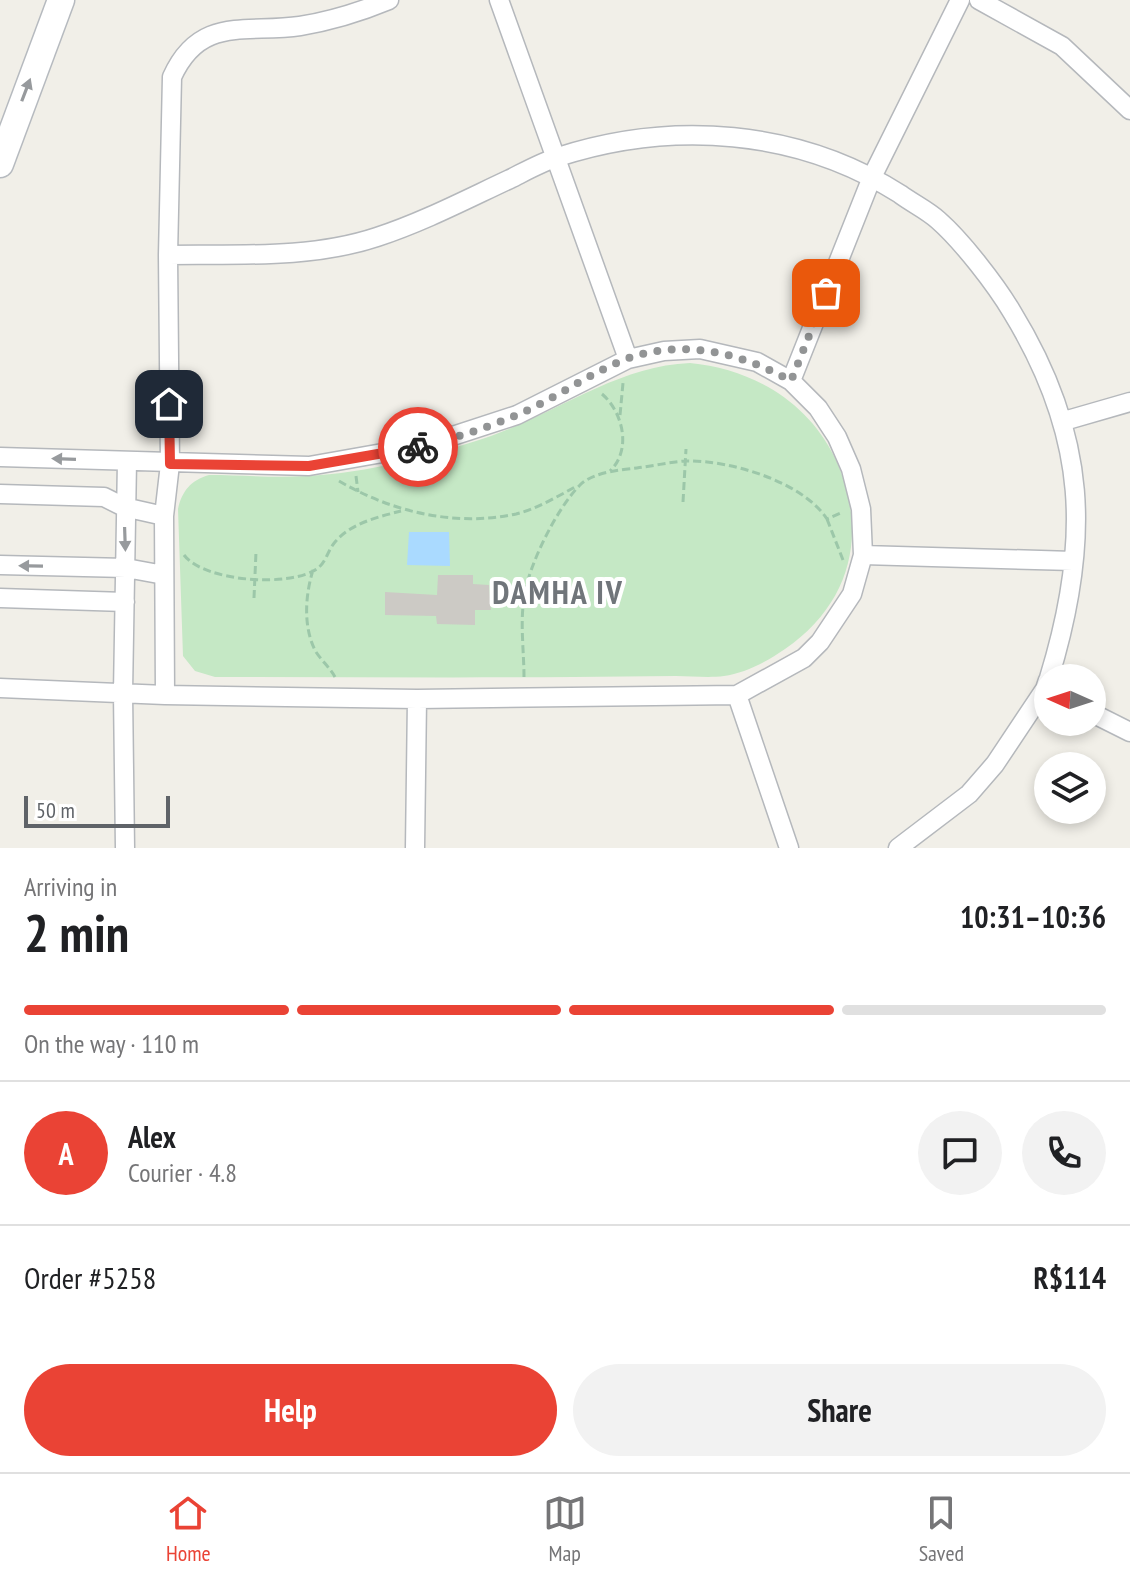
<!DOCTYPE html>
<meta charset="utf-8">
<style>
:root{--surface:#fff;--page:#f2f2f2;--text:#202124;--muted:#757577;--line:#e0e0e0;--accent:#ea4335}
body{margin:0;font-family:"PT Sans Narrow",sans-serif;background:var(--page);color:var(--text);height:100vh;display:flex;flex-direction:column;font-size:30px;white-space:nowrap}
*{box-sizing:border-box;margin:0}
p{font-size:26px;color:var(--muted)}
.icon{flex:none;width:44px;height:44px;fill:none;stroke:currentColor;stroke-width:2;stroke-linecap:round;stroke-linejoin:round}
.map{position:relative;height:848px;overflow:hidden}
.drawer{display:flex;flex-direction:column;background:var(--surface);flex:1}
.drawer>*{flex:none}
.needle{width:52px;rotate:273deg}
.fabs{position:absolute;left:1034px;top:664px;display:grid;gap:16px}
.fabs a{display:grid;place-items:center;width:72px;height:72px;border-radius:50%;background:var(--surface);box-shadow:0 4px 12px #0003;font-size:40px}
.scale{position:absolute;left:24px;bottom:20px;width:146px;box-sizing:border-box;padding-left:8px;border:4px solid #5f6368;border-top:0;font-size:22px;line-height:28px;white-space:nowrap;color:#5f6368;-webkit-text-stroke:6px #fff;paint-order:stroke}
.pin{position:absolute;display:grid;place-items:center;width:68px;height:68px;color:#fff;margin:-34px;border-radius:16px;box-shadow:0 4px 12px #0006}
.courier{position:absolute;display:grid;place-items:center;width:80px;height:80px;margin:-40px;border:6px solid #ea4335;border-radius:50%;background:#fff;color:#222;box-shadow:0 2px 10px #0007}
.summary em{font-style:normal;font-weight:700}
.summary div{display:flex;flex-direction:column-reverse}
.summary{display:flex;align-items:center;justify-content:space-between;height:136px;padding:0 24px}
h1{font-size:52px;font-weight:700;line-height:60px}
.bar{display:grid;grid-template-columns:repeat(4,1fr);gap:12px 8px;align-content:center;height:96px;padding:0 24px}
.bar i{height:10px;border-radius:6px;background:var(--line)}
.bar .active{background:var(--accent)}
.bar p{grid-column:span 4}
.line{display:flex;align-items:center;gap:20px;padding:0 24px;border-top:2px solid var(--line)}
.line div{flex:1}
.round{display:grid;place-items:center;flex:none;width:84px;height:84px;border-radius:42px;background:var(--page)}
.action{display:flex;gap:16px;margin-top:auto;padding:16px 24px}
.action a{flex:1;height:92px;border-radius:48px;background:var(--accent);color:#fff;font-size:32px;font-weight:700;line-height:92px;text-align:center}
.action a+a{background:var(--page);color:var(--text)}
.tab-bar{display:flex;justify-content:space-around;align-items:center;height:112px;border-top:2px solid var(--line);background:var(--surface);font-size:22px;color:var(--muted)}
.tab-bar a{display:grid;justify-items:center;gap:4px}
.tab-bar .active{color:var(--accent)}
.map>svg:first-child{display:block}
.green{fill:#c5e8c5}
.water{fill:#aadaff}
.building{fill:#cccac5}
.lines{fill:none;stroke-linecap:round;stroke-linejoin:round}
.street-casing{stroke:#b5b8bc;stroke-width:21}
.secondary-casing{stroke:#b6babf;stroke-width:29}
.path{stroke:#9cc7a9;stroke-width:3;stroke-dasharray:8 4;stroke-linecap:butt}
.street{stroke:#fff;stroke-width:18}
.secondary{stroke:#fff;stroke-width:26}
.oneway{fill:#979a9d}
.done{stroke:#929495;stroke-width:8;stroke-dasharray:0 14.4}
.route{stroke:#ea4335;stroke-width:10}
.labels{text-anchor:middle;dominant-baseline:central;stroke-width:8;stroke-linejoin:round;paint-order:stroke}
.district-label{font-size:32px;font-weight:bold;letter-spacing:2px;fill:#70757a;stroke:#fff}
</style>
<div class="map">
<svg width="1130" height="848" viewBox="0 0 1130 848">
<rect width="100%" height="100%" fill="#f1efe8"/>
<path class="green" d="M 690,363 C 751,369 807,400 835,458 C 869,531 852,603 785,649 C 768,661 745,673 724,676 C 709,678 691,676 676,676 C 641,676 607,677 573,677 C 454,678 334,677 215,677 L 195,671 L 183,656 L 178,509 C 182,491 191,480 209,475 C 241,475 274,478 306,476 C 368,473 432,456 491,436 C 558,412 618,366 690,363 Z"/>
<path class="water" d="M 409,532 L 449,532 L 450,566 L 407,565 Z"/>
<path class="building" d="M 438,575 L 473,575 L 473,584 L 489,585 L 491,610 L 475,610 L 475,625 L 437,624 L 436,616 L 385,615 L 385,592 L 437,595 Z"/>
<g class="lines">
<defs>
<path id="street" d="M 499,0 L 628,359
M 979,0 L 1062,46 L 1130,110
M 168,255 C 237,254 311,259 377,237 C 423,222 467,199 510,179 C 526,171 542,162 558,157 C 672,120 798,129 900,194 C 912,203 927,210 938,220 C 962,241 996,285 1012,312 C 1088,436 1091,541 1049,678
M 791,381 L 872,177 L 960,0
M 1064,421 L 1130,402
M 0,457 L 309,466 L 422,446 L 517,415 L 628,359 L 664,351 L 700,349 L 757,362 L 791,381 L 818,408 L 837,437 L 851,469 L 861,509 L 863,555 L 852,594 L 820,642 L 804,658 L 737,695 L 417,699 L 165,695 L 0,688
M 0,494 L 104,497 L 124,507 L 164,516
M 863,555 L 1073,561
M 0,565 L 126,568 L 164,575
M 0,598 L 125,602
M 165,695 L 164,516 L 170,464 L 168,255 L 172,77 C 200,15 246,34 300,26 C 331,21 360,12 389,0
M 737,695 L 789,848
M 1092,713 L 1130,732
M 125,848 L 123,693 L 127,461
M 415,848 L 417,699
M 898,848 L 969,794 L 995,764 L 1045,689 L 1048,680"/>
<path id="secondary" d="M 0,164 L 61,0"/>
</defs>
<use href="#street" class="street-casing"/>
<use href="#secondary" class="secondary-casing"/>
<path class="path" d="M 602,394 C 623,412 632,450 610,471
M 620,415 L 623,383
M 356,476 L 358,492
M 339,481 C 392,512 455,527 516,514 C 537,509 558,496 577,486
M 683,502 L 686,449
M 827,519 L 843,560
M 184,555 C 204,582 292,588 318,568 C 326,562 328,550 335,542 C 351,523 378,517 401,511
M 313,570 C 305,596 303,628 316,652 C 322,661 330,668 335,677
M 254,598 L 256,552
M 524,677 C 524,652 520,624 524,598 C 528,566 557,508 580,485 C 593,472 620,470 637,468 C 653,466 670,462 686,461 C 729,460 802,481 827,519 L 843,512"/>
<use href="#street" class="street"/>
<use href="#secondary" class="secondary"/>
</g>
<defs><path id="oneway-solid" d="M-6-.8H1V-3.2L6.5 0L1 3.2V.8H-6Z" transform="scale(2)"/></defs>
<g class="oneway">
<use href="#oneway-solid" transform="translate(26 90) rotate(-69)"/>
<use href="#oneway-solid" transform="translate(64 459) rotate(-178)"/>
<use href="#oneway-solid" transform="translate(125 539) rotate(88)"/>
<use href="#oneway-solid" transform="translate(31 566) rotate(-179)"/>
</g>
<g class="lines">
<path class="done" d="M 418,447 C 450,440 486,428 517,415 C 555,399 588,374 626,359 C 683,338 741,353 791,381 L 826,293"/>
<path class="route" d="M 169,404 L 170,464 L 309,466 L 418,447"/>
</g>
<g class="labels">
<g class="district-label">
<text x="558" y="592">DAMHA IV</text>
</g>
</g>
</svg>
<div class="fabs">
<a><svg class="needle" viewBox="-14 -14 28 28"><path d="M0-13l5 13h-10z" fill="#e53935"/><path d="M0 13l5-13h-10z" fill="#757577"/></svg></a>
<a><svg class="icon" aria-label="layers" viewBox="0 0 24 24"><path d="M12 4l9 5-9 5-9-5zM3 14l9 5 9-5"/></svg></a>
</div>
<div class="scale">50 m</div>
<div class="pin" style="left:826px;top:293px;background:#ea580c"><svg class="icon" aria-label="bag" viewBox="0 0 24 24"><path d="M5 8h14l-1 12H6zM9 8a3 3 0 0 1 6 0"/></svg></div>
<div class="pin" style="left:169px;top:404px;background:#1f2937"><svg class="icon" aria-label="home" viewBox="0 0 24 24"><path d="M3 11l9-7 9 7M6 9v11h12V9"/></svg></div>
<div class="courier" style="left:418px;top:447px"><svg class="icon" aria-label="bike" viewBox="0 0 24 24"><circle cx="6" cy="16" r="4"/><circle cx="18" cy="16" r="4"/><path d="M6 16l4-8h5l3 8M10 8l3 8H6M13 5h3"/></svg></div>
</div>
<section class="drawer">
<div class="summary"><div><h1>2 min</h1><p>Arriving in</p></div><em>10:31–10:36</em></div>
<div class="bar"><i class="active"></i><i class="active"></i><i class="active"></i><i></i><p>On the way · 110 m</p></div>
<div class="line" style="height:144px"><b class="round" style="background:var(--accent);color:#fff">A</b><div><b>Alex</b><p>Courier · 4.8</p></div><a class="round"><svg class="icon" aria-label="chat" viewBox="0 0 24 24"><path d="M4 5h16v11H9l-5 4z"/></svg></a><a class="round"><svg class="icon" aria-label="phone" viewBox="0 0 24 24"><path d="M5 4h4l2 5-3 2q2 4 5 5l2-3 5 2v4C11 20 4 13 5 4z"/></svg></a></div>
<div class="line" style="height:104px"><div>Order #5258</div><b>R$114</b></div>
<div class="action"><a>Help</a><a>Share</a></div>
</section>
<nav class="tab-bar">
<a class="active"><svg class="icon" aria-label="home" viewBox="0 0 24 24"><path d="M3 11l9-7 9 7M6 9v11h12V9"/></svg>Home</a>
<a><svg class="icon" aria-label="map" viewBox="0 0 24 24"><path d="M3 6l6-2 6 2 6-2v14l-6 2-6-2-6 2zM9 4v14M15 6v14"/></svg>Map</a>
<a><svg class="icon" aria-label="saved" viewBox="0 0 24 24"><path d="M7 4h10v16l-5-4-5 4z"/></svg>Saved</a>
</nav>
